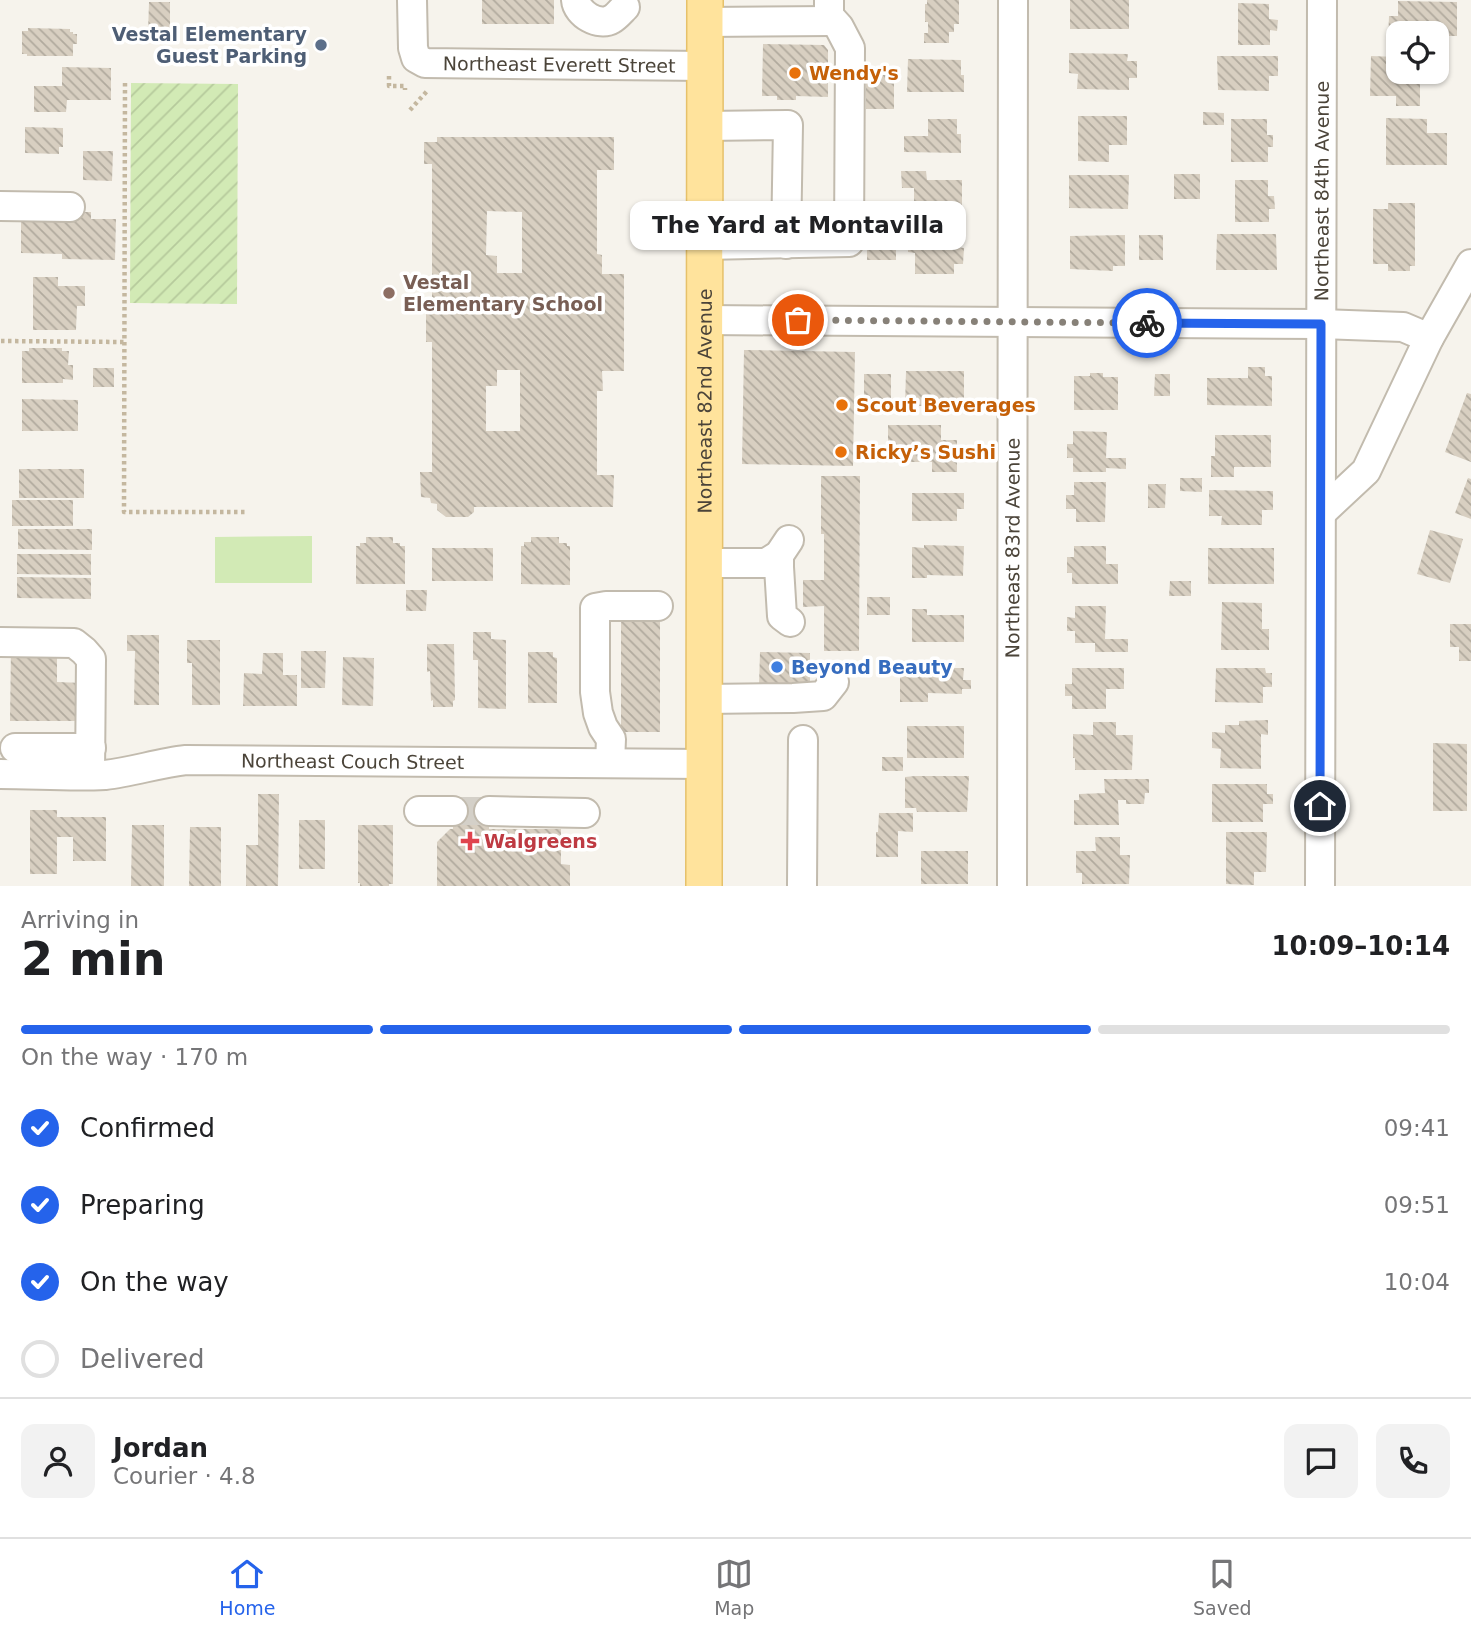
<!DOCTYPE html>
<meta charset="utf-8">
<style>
:root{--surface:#fff;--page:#f2f2f2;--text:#202124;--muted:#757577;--line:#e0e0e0;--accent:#2563eb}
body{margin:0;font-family:"DejaVu Sans",sans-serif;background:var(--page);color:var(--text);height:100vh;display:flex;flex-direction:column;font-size:26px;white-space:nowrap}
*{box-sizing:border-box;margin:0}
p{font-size:23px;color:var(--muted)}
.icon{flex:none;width:38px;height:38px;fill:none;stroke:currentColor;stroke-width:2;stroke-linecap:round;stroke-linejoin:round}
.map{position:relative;height:886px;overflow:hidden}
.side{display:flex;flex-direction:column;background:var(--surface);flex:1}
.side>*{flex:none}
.fabs{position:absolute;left:1386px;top:21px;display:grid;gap:14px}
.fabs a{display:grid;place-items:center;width:63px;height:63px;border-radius:14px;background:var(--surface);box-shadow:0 2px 5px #0004;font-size:35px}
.pin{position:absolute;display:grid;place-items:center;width:60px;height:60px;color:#fff;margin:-30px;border:4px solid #fff;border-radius:50%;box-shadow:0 2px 7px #0007}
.courier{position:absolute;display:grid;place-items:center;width:70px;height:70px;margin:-35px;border:5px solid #2563eb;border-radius:50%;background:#fff;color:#222;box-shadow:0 2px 9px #0007}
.bubble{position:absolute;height:49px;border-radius:14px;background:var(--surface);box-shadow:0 2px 5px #0004;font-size:23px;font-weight:800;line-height:49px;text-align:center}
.overview em{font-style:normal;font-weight:800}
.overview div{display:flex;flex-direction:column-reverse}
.overview{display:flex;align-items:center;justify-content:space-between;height:119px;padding:0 21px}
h1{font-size:46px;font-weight:800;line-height:52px}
.bar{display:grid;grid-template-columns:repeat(4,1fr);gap:10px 7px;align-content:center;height:84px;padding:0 21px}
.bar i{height:9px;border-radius:5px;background:var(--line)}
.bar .selected{background:var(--accent)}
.bar p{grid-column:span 4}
.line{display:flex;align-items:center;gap:18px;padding:0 21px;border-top:2px solid var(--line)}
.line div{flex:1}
.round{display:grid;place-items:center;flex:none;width:74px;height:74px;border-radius:14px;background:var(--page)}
ol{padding:0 21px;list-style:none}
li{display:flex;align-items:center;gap:21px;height:77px}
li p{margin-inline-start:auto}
li .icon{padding:7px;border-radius:50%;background:var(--accent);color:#fff;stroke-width:4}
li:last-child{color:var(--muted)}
li i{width:38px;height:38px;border:4px solid var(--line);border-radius:50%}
.tabs{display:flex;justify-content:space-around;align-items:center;height:98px;border-top:2px solid var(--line);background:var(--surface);font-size:19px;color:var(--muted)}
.tabs a{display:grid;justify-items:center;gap:4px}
.tabs .selected{color:var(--accent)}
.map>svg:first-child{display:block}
.park{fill:#d2eab5}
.garden{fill:url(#garden-furrows)}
.building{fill:url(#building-back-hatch);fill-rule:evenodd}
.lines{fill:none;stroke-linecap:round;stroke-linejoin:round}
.minor-tunnel{stroke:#d4d0c8;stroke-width:28;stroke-dasharray:28 14;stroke-linecap:butt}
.minor-casing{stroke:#c2bbae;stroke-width:32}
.major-casing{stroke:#e6c16a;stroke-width:38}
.path{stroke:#c4b79f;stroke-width:4.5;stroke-dasharray:3.5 3.5;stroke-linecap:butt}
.minor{stroke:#fff;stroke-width:28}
.major{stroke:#ffe39c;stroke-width:35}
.done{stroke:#878178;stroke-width:7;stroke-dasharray:0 12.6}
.route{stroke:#2563eb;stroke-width:9}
.service-dot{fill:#5c6f8a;stroke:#fff;stroke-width:2.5}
.food-dot{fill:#e8710a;stroke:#fff;stroke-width:2.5}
.education-dot{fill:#8d6e63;stroke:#fff;stroke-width:2.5}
.shop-dot{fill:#3f7fe0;stroke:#fff;stroke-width:2.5}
.health-dot{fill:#e0444e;stroke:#fff;stroke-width:2.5}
.labels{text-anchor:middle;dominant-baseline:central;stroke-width:7;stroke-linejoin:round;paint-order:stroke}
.service-label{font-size:19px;font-weight:bold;fill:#4e5e75;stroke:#fff;text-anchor:end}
.street-label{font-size:19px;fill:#4b4439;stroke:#fff}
.food-label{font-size:19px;font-weight:bold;fill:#c56008;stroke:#fff;text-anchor:start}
.education-label{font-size:19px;font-weight:bold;fill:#785e54;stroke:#fff;text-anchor:start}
.shop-label{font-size:19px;font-weight:bold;fill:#366cbe;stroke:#fff;text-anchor:start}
.health-label{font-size:19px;font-weight:bold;fill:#be3a42;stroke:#fff;text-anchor:start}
</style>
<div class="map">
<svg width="1471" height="886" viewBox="0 0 1471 886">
<defs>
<pattern id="garden-furrows" width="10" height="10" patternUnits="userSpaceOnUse" patternTransform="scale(1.75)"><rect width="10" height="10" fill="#d2eab5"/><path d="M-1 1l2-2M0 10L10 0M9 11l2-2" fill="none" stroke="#b6ca9c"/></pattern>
<pattern id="building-back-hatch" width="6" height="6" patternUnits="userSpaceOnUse" patternTransform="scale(1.75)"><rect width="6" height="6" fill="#d8cfc1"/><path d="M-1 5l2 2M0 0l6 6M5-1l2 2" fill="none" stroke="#b1aa9e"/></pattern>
</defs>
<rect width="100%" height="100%" fill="#f6f3ec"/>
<path class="park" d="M 312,536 L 312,583 L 215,583 L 215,537 Z"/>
<path class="garden" d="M 131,83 L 238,84 L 237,304 L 130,303 Z"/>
<path class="building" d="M 482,0 L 554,0 L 554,24 L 482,24 Z
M 927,0 L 959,0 L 959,24 L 954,24 L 954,32 L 949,32 L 949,43 L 924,43 L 924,33 L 928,33 L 928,22 L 925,22 L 925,4 L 927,4 Z
M 1070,0 L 1129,0 L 1129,29 L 1070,29 Z
M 1398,1 L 1457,2 L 1457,36 L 1437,36 L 1437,33 L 1398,33 L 1398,42 L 1388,42 L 1389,16 L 1398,16 Z
M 149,2 L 170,2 L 170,33 L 148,33 Z
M 1238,3 L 1269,4 L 1269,19 L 1278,20 L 1277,31 L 1270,30 L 1270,45 L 1238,45 Z
M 28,28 L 70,29 L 70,32 L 73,32 L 73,34 L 77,34 L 77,44 L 73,44 L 73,56 L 27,56 L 27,54 L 22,54 L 22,31 L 28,31 Z
M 763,44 L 824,45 L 828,50 L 828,97 L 796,96 L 796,100 L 777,100 L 777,96 L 762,96 Z
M 1069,53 L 1128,54 L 1127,61 L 1137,61 L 1137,78 L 1129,78 L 1129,90 L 1077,89 L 1078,74 L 1069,73 Z
M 1217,56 L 1278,56 L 1278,76 L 1269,76 L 1269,91 L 1218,90 Z
M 1371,56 L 1398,57 L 1398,72 L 1420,72 L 1420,106 L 1396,106 L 1396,96 L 1370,96 Z
M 908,59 L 961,60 L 961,75 L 964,75 L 964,92 L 907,92 Z
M 62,67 L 111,68 L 111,100 L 67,100 L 66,112 L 34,112 L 34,86 L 62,86 Z
M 866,75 L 894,75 L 894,109 L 866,109 Z
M 1203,112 L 1224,113 L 1224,125 L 1203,125 Z
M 1078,116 L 1127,116 L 1127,145 L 1109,145 L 1109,162 L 1078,161 Z
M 1386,118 L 1427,119 L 1427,133 L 1447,133 L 1447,165 L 1386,165 Z
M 928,119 L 957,119 L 957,134 L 961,134 L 961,153 L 904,152 L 904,136 L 928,136 Z
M 1231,119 L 1267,119 L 1267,135 L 1273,135 L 1273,147 L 1268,147 L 1268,162 L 1231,162 Z
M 25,127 L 63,128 L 63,147 L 59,147 L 59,154 L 25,153 Z
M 437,137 L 614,137 L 614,170 L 597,170 L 597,254 L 602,255 L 602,274 L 624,274 L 624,371 L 602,371 L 603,391 L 597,391 L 597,475 L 614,475 L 613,507 L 474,507 L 474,512 L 468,517 L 446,517 L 437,510 L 437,504 L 431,503 L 430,498 L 421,497 L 420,472 L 432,472 L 432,342 L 426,342 L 426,297 L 432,297 L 432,164 L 424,164 L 424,142 L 437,142 ZM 487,211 L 522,212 L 522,273 L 497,273 L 497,256 L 486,255 ZM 497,370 L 520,370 L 520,431 L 486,431 L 486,386 L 497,386 Z
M 83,151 L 113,151 L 112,181 L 83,180 Z
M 901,171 L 926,171 L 927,180 L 962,180 L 962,205 L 914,206 L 914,188 L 902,188 Z
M 1174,174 L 1200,174 L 1200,199 L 1174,199 Z
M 1069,175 L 1129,175 L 1128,209 L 1069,208 Z
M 1235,180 L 1268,180 L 1268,196 L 1274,196 L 1275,209 L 1269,209 L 1269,222 L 1235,222 Z
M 1388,203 L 1415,203 L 1415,266 L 1410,266 L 1410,271 L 1388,271 L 1388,264 L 1373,264 L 1373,209 L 1388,209 Z
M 79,212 L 91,212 L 91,219 L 116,219 L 115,260 L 62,259 L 62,254 L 21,253 L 21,218 L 79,219 Z
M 867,234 L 896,234 L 896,260 L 867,260 Z
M 918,234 L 954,235 L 956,247 L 964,248 L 963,264 L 954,264 L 954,274 L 915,274 L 915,253 L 908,252 L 908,243 L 917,243 Z
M 1217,234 L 1276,234 L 1277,270 L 1216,270 Z
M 1125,235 L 1125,266 L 1113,266 L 1113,271 L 1070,269 L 1070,236 Z
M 1139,235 L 1163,235 L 1163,260 L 1139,260 Z
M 33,277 L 58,277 L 58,286 L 85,286 L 85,306 L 77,306 L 76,330 L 33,330 Z
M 29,348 L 62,348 L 62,351 L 69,351 L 68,365 L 73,365 L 73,380 L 63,379 L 63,383 L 22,383 L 22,351 L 29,351 Z
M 744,350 L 855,352 L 853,466 L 742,464 Z
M 1248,367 L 1265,367 L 1265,376 L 1272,376 L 1272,406 L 1207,405 L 1207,378 L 1248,378 Z
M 93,368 L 114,368 L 114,387 L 93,387 Z
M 906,371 L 964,371 L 964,406 L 905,406 Z
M 1090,373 L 1103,373 L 1103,377 L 1118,377 L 1118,410 L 1074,410 L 1074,376 L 1090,376 Z
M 864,374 L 891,374 L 891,401 L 864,401 Z
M 1155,374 L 1170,374 L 1170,396 L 1154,396 Z
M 1467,393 L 1471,394 L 1471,462 L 1445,452 Z
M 22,399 L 78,400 L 78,431 L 22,431 Z
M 888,425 L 941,425 L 941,440 L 957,440 L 957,472 L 932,472 L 932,462 L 888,462 Z
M 1073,431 L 1107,432 L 1106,458 L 1126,458 L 1126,469 L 1106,468 L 1106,472 L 1073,472 L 1073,458 L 1067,458 L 1067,444 L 1073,444 Z
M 1215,435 L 1271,435 L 1271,467 L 1234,467 L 1234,477 L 1211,477 L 1211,456 L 1215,456 Z
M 19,469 L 84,469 L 84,498 L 19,498 Z
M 821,476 L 860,476 L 859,651 L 824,651 L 824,606 L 803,607 L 803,580 L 824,580 L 824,534 L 821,534 Z
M 1180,478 L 1202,478 L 1202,492 L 1180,491 Z
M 1468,478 L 1471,479 L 1471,519 L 1455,513 Z
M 1074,482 L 1106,482 L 1105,522 L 1076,522 L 1076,509 L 1066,509 L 1066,495 L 1074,495 Z
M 1148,484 L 1166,484 L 1165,508 L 1148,508 Z
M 1209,490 L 1273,491 L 1273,510 L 1262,510 L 1262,525 L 1221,525 L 1222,516 L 1209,516 Z
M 912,493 L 964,493 L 964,509 L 957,509 L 957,521 L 912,521 Z
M 12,500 L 73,500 L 73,526 L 12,526 Z
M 18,529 L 92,529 L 92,550 L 18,549 Z
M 1430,530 L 1463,539 L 1450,583 L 1417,574 Z
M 366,537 L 393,537 L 393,543 L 400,543 L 400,546 L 405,546 L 405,584 L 356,584 L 356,546 L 360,546 L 360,543 L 366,543 Z
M 531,537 L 559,537 L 559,543 L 567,543 L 567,546 L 570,546 L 570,585 L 521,584 L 521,546 L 524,546 L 524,542 L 531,542 Z
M 924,545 L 964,546 L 963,576 L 927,575 L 927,578 L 912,578 L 912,547 L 924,548 Z
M 1074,546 L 1106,546 L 1106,564 L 1118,564 L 1118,584 L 1072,584 L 1072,573 L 1067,573 L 1067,557 L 1074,557 Z
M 432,548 L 493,548 L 493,581 L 432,581 Z
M 1208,548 L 1274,548 L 1274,584 L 1208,584 Z
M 17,554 L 91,554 L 91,575 L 17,574 Z
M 17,577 L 91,578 L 91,599 L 17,598 Z
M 1170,581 L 1191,581 L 1191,596 L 1169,596 Z
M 406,590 L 427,590 L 426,611 L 406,611 Z
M 867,597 L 890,597 L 890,615 L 867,615 Z
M 1222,602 L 1262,603 L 1262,629 L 1269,629 L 1269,650 L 1221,650 Z
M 1075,606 L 1106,606 L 1105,639 L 1128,639 L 1128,652 L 1095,652 L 1095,643 L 1075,643 L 1075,631 L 1067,631 L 1067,617 L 1075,618 Z
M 912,609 L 927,609 L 927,615 L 964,615 L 964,642 L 912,642 Z
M 621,613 L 660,613 L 660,732 L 621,732 Z
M 1450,624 L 1471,624 L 1471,661 L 1459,661 L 1459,647 L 1450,647 Z
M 473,632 L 491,632 L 491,639 L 506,640 L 506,709 L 478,708 L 478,660 L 473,660 Z
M 127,635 L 159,635 L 159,705 L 134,705 L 135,651 L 127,651 Z
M 187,640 L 220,640 L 220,705 L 192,705 L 192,663 L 187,663 Z
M 427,644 L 454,644 L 455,700 L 453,701 L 453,707 L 433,707 L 433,700 L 431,701 L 430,671 L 427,672 Z
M 11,648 L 57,648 L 57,682 L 83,683 L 79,721 L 10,721 Z
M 301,651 L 326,651 L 325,688 L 301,688 Z
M 528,652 L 553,652 L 553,657 L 557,658 L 557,703 L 528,703 Z
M 760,652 L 810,653 L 810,685 L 759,685 Z
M 263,653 L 283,653 L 283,675 L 297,675 L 297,706 L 243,706 L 244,673 L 262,674 Z
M 343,657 L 374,658 L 373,706 L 342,705 Z
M 900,668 L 964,668 L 963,680 L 971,680 L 971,689 L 962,689 L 962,694 L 928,693 L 928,702 L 900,702 Z
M 1072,668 L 1124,668 L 1124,689 L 1106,689 L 1106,709 L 1072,709 L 1072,696 L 1065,696 L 1065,684 L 1072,684 Z
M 1216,668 L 1265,668 L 1266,673 L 1272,673 L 1272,687 L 1263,687 L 1263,703 L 1215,702 Z
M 1268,720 L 1268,735 L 1261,734 L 1261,769 L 1220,768 L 1221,749 L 1212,748 L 1212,732 L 1225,733 L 1225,725 L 1239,725 L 1239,721 Z
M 1093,722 L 1116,722 L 1116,735 L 1133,735 L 1132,770 L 1075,770 L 1075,758 L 1073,758 L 1073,734 L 1093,735 Z
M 907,726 L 964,726 L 964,758 L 907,758 Z
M 1433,743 L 1467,744 L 1467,811 L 1433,811 Z
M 882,757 L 903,757 L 903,771 L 882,771 Z
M 915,776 L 969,776 L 967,812 L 917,812 L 916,808 L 905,808 L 905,777 Z
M 1104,779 L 1149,779 L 1149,793 L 1145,793 L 1144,804 L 1126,804 L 1126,800 L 1118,800 L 1119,825 L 1074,825 L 1074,800 L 1079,800 L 1079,794 L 1105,793 Z
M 1212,784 L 1267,784 L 1267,794 L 1273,794 L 1273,804 L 1263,804 L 1263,822 L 1212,822 Z
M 258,794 L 279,794 L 278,886 L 246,886 L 246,845 L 258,845 Z
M 453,797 L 489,797 L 489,829 L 561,829 L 561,864 L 570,865 L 570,886 L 437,886 L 437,842 L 450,829 L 453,829 Z
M 30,810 L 57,810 L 57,817 L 106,817 L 106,861 L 73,861 L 73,837 L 57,837 L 57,874 L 30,874 Z
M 879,813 L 913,813 L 913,832 L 898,831 L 898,857 L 876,857 L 876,832 L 878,832 Z
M 299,820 L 325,820 L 325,869 L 299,869 Z
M 132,825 L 164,825 L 164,886 L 131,886 Z
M 358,825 L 393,825 L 393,884 L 389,884 L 389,886 L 360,886 L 360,883 L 358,883 Z
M 190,827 L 221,827 L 221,886 L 189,886 Z
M 1226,832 L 1267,832 L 1266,872 L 1254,872 L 1254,885 L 1226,884 Z
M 1095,837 L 1120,837 L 1120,855 L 1130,855 L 1129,884 L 1082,884 L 1082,873 L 1076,873 L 1076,851 L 1096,851 Z
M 921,851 L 968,851 L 968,884 L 921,884 Z"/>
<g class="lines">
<path class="minor-tunnel" d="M 453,811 L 489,811"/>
<defs>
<g id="minor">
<path id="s1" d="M 412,0 L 413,48 L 416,58 L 425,63 L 705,66"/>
<path d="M 576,0 C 577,14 599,27 612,19 C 616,17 621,11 625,7"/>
<path d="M 705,22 L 832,21"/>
<path d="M 705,126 L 788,125 L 786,244"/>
<path d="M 0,206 L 70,207"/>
<path d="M 705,245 L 849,242 L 850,48 L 839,27 L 829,16 L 829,0"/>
<path d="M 705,320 L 1321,324 L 1403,327 L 1429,338"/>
<path d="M 1321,513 L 1366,471 L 1429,338 L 1471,264"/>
<path d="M 779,555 L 779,567 L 782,616 L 790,622"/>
<path d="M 705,563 L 766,563 L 779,555 L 789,540"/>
<path d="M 0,642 L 74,643 L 84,651 L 91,659 L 90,775"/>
<path d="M 705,699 L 793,698 L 823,696 L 834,682"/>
<path d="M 15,748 L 91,748"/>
<path d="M 610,763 L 611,739 L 603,727 L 598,713 L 595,692 L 595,608 L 606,606 L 658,606"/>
<path id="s2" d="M 0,774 C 35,774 70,777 105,775 C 132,772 159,763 186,760 L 705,764"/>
<path d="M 419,811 L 453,811"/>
<path d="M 489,811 L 585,813"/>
<path d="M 802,886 L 803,740"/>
<path id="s3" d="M 1012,886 L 1013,0"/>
<path id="s4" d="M 1320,886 L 1322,0"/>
</g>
<g id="major">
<path id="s5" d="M 704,886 L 705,0"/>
</g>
</defs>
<use href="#minor" class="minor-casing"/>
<use href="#major" class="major-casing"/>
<path class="path" d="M 389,76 L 389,86 L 405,86 L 405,90
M 125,83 L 124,512 L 247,512
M 410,110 L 428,90
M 1,341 L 124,342"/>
<use href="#minor" class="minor"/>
<use href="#major" class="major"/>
</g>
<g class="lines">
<path class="done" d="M 798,320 L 1147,323"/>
<path class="route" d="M 1147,323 L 1321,324 L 1320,806"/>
</g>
<circle class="service-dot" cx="321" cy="45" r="7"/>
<g class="food-dot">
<circle cx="795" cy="73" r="7"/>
<circle cx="842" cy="405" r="7"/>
<circle cx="841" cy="452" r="7"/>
</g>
<circle class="education-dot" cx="389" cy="293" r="7"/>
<circle class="shop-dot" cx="777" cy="667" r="7"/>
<path class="health-dot" d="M466.5 830.5h7v7h7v7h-7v7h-7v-7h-7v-7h7z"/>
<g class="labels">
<g class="service-label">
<text x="307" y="34">Vestal Elementary<tspan x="307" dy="22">Guest Parking</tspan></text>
</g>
<g class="street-label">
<text stroke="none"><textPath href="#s1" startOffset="203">Northeast Everett Street</textPath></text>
<text stroke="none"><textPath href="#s4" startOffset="695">Northeast 84th Avenue</textPath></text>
<text stroke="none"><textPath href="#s5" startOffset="485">Northeast 82nd Avenue</textPath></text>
<text stroke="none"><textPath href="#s3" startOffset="338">Northeast 83rd Avenue</textPath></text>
<text stroke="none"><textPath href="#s2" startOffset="354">Northeast Couch Street</textPath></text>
</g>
<g class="food-label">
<text x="809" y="73">Wendy's</text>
<text x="856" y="405">Scout Beverages</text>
<text x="855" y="452">Ricky’s Sushi</text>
</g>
<g class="education-label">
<text x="403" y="282">Vestal<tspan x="403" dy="22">Elementary School</tspan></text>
</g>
<g class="shop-label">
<text x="791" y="667">Beyond Beauty</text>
</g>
<g class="health-label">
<text x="484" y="841">Walgreens</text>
</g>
</g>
</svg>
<div class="fabs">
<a><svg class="icon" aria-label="locate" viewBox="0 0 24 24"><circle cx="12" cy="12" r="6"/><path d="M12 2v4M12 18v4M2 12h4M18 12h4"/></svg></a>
</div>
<div class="pin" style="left:798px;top:320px;background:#ea580c"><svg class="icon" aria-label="bag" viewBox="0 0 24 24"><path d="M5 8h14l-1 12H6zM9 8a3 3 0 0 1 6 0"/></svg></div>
<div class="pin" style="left:1320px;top:806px;background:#1f2937"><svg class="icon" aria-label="home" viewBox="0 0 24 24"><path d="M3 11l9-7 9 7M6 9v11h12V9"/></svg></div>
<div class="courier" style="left:1147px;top:323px"><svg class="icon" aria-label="bike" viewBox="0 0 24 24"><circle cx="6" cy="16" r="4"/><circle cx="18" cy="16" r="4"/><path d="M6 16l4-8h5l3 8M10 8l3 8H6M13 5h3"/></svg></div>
<div class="bubble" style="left:630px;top:201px;width:336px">The Yard at Montavilla</div>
</div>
<section class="side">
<div class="overview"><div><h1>2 min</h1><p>Arriving in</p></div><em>10:09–10:14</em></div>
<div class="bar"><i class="selected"></i><i class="selected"></i><i class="selected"></i><i></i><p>On the way · 170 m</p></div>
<ol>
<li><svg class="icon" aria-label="check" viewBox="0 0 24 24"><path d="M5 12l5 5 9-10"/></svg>Confirmed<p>09:41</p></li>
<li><svg class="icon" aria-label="check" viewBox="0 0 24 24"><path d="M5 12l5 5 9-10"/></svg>Preparing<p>09:51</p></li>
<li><svg class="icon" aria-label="check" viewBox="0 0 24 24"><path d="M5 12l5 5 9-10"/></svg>On the way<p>10:04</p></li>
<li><i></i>Delivered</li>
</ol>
<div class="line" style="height:126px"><a class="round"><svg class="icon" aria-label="person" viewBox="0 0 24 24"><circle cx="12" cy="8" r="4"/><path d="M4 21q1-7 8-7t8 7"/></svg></a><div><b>Jordan</b><p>Courier · 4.8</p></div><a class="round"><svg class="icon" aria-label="chat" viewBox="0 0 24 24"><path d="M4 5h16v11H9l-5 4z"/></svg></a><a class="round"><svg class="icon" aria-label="phone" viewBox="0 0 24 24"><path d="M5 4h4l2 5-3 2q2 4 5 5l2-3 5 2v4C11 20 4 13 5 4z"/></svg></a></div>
</section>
<nav class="tabs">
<a class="selected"><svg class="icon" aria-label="home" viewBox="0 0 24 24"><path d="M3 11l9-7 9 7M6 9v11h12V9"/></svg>Home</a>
<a><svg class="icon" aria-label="map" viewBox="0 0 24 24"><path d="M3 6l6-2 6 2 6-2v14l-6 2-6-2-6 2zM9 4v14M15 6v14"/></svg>Map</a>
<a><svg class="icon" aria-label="saved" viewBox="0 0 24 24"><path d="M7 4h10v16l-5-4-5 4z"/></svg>Saved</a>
</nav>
